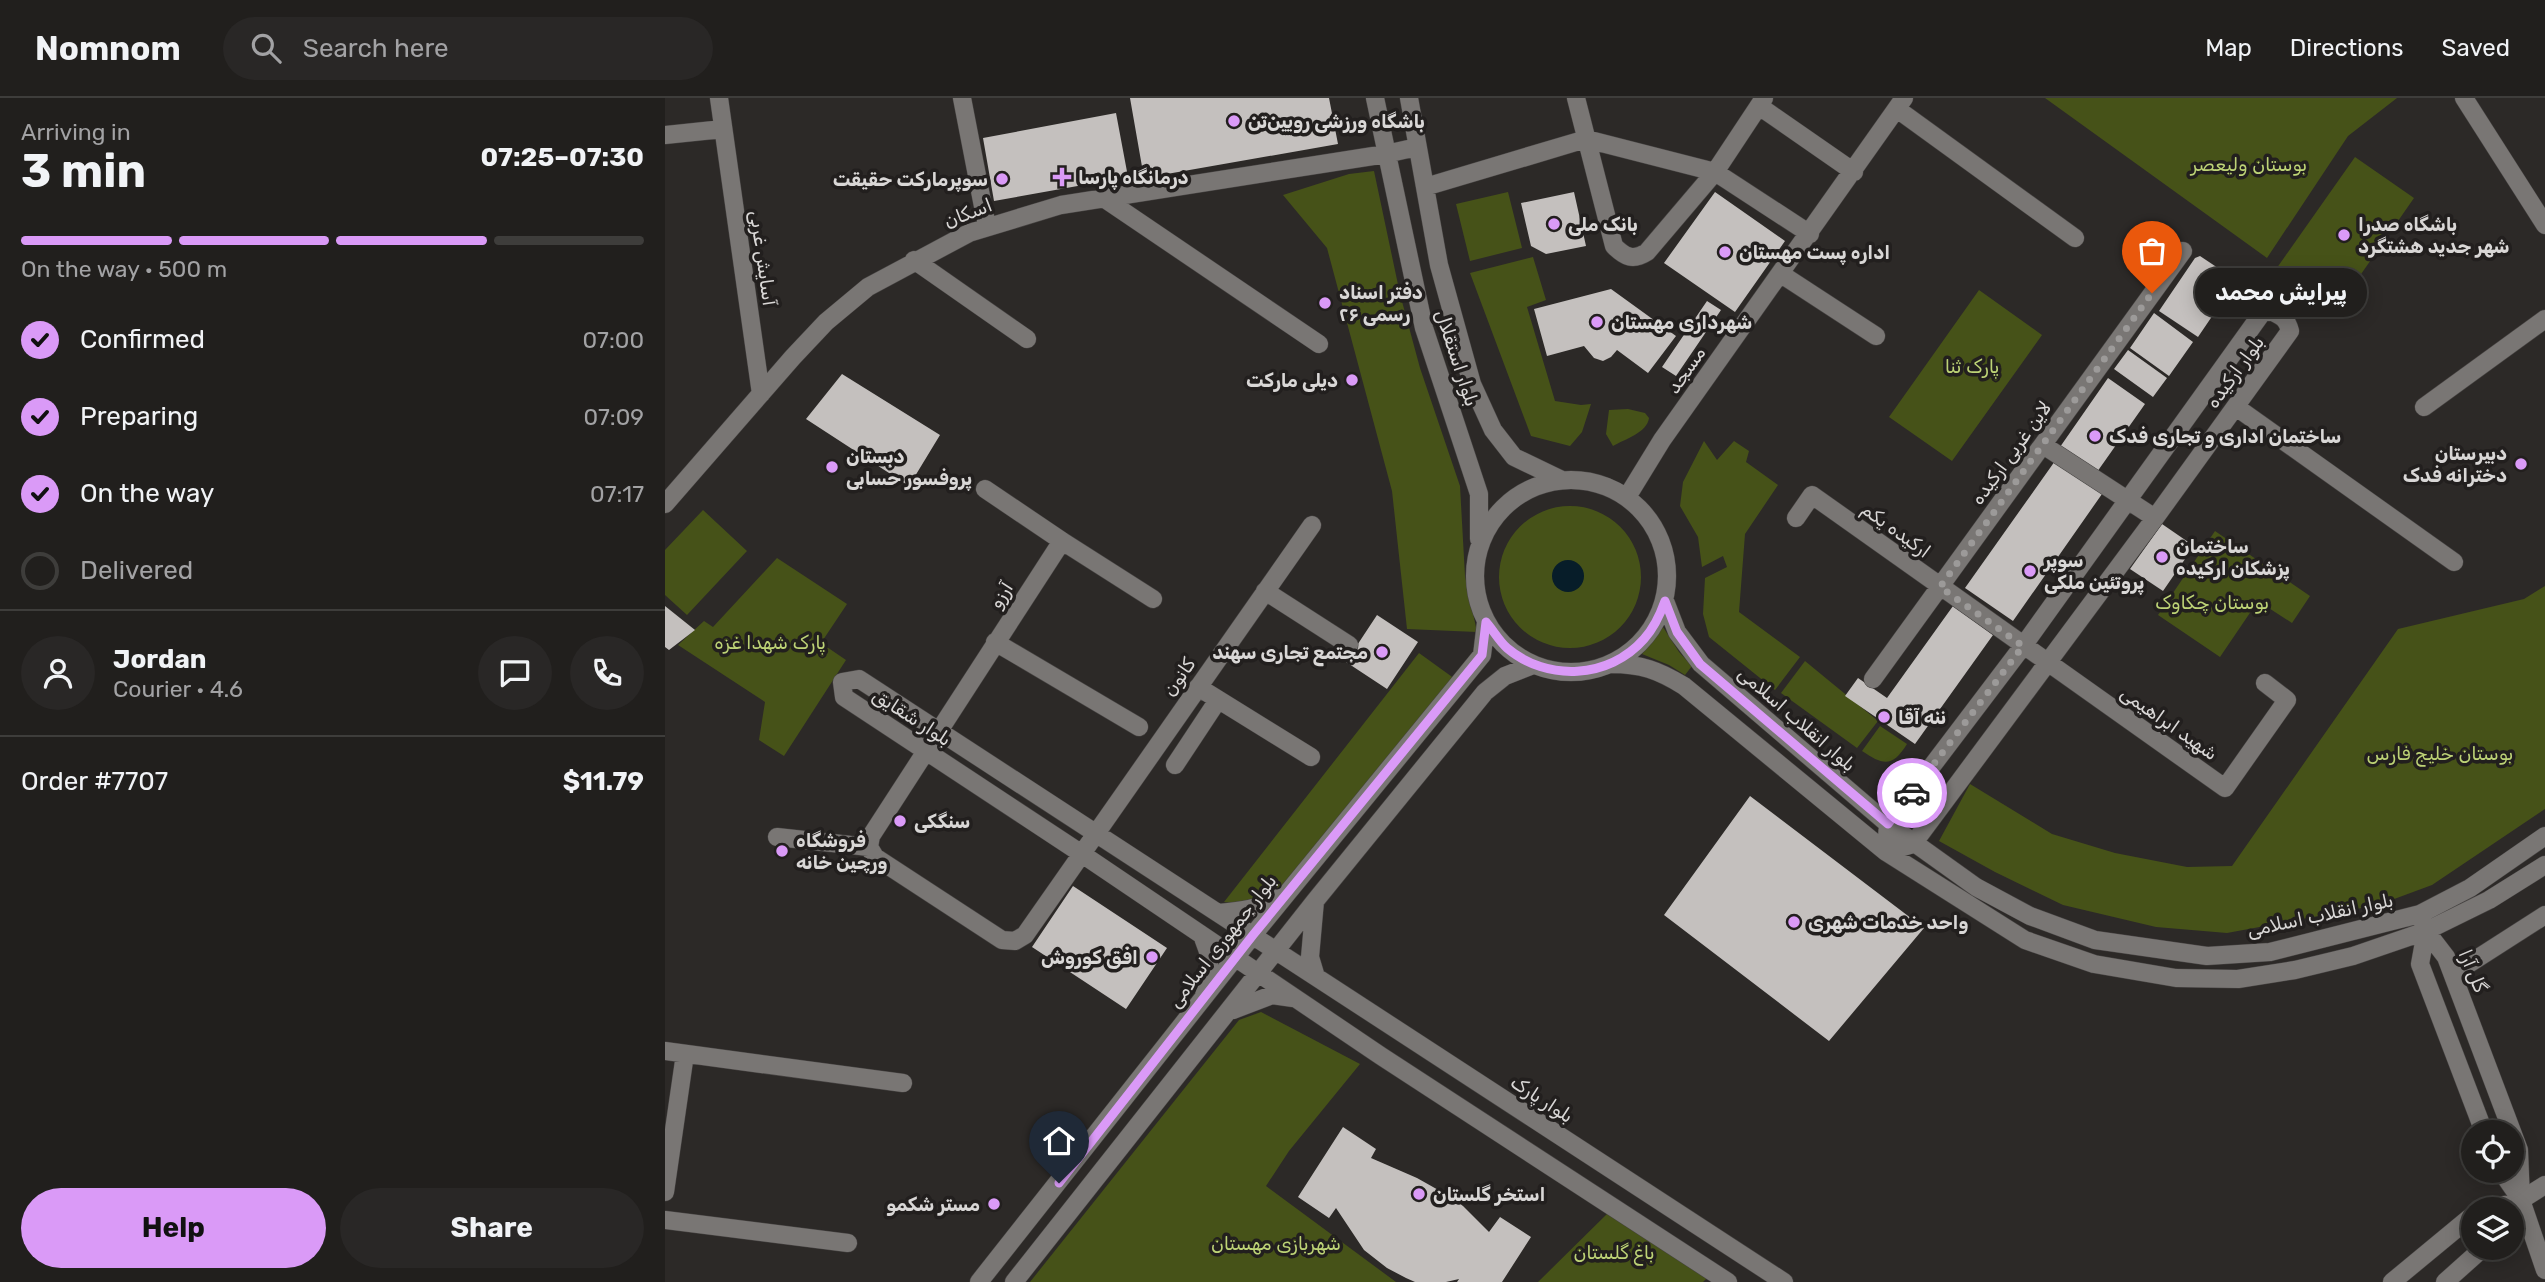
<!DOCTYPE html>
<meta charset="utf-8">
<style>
:root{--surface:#211f1d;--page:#292726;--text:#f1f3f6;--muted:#a2a2a4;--line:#3e3d3b;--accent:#da9af7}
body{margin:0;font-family:Rubik,"Noto Sans Arabic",sans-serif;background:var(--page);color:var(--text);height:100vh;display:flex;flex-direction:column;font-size:26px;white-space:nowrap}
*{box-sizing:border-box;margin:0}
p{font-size:23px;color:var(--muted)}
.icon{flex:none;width:38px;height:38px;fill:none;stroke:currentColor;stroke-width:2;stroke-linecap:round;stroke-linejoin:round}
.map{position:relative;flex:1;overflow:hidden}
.panel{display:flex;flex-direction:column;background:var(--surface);width:665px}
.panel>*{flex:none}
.controls{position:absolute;left:1796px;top:1022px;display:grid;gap:14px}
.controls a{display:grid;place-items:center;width:63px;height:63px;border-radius:50%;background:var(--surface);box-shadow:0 4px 18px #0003,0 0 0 2px var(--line);font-size:35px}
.pin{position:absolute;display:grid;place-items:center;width:60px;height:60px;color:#fff;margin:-72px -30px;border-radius:50% 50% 50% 0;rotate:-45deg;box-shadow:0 0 7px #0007}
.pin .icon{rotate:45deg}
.courier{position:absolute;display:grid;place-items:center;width:70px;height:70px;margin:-35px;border:5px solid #da9af7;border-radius:50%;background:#fff;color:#222;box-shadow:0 2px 9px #0007}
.bubble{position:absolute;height:49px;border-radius:24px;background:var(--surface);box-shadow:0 4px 18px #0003,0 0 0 2px var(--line);font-size:23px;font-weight:700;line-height:49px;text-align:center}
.overview em{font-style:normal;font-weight:700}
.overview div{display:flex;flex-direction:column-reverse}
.overview{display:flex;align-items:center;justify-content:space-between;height:119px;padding:0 21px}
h1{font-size:46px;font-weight:700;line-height:52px}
.bar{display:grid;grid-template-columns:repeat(4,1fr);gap:10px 7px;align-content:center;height:84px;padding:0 21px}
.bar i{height:9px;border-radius:5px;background:var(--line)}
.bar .active{background:var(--accent)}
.bar p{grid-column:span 4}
.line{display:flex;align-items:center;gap:18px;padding:0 21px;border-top:2px solid var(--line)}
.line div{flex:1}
.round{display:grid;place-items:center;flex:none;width:74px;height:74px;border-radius:37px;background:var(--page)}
ol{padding:0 21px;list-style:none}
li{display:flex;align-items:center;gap:21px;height:77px}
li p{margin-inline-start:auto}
li .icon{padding:7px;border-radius:50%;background:var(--accent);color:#111;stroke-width:4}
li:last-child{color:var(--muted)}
li i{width:38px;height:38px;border:4px solid var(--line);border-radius:50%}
.button{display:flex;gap:14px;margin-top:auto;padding:14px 21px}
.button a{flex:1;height:80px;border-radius:42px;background:var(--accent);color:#111;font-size:28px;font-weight:700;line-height:80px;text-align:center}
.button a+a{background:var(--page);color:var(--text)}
header{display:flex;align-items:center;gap:42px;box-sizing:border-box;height:98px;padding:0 35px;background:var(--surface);border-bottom:2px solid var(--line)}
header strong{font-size:33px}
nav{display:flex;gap:38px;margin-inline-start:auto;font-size:24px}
.search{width:490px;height:63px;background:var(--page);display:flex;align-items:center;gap:18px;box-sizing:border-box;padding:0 24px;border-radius:38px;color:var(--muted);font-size:26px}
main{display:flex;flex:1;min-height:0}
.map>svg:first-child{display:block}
.green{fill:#465218}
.water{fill:#071d29}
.building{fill:#c4c0be}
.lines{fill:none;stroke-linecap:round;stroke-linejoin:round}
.minor-casing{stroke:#474443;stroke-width:19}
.minor{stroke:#797674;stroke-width:18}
.done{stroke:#9c9a99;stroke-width:7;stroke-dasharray:0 12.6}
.route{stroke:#da9af7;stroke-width:9}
.poi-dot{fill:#da9af7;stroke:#221f1e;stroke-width:2.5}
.labels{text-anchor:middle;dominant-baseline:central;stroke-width:7;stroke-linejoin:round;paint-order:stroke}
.poi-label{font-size:19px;font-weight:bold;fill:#d9d7d6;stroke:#221f1e;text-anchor:start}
.park-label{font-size:19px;fill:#bdd376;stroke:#221f1e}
.street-label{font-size:19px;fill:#d9d7d6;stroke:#221f1e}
</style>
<header>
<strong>Nomnom</strong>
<div class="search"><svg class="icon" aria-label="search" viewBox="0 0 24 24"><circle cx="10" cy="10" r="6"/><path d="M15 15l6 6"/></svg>Search here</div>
<nav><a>Map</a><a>Directions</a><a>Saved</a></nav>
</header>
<main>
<section class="panel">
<div class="overview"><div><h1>3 min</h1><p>Arriving in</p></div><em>07:25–07:30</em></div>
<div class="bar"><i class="active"></i><i class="active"></i><i class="active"></i><i></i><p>On the way · 500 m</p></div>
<ol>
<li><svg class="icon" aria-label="check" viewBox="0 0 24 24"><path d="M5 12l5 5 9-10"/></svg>Confirmed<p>07:00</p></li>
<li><svg class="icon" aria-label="check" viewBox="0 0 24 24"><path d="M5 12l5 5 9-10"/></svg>Preparing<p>07:09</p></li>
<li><svg class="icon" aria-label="check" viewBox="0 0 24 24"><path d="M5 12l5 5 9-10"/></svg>On the way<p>07:17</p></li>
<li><i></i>Delivered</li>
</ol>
<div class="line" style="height:126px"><a class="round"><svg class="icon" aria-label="person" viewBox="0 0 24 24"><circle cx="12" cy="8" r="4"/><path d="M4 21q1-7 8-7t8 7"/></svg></a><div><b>Jordan</b><p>Courier · 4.6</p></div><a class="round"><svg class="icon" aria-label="chat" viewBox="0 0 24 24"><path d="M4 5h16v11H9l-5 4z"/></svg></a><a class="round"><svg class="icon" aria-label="phone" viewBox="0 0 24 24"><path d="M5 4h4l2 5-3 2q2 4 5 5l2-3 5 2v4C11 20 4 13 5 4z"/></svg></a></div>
<div class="line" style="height:91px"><div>Order #7707</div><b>$11.79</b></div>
<div class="button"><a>Help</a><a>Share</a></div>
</section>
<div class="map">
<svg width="1880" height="1184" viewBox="0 0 1880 1184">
<rect width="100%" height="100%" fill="#2c2927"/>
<path class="green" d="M 1380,0 L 1732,0 L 1683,38 L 1602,160 Z
M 1690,59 L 1749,100 L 1669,215 L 1609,174 Z
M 709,73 L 735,196 L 755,270 L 795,388 L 800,478 L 812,534 L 742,531 L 727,393 L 662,150 L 618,97 L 684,76 Z
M 843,94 L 857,150 L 805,163 L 791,106 Z
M 868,159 L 881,202 L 862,209 L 890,303 L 916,307 L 926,306 L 917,334 L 905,348 L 866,338 L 805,175 Z
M 1314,192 L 1377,237 L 1287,363 L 1224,319 Z
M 963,311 L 980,315 L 984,320 C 982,335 960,341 948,348 L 941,336 L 944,312 Z
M 1039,343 L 1052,362 L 1069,343 L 1084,353 L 1081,364 L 1113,387 L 1080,436 L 1074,514 L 1135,559 L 1110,592 L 1044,539 L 1038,516 L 1040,480 L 1062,469 L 1058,458 L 1037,469 L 1033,439 L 1015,408 L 1018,384 Z
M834 479a71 71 0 1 1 142 0a71 71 0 1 1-142 0Z
M 38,412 L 82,453 L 22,517 L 0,497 L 0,452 Z
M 1550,433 L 1645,498 L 1627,525 L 1593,503 L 1555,559 L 1493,517 Z
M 112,460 L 182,506 L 156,545 L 181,562 L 119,658 L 94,642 L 100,604 L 13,547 L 39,523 L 48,529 Z
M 1880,488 L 1880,711 L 1767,787 L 1713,807 L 1562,835 L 1491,829 L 1398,807 L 1330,774 L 1274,743 L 1305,686 L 1387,736 L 1450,755 L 1522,769 L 1567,768 L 1733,531 L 1859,501 Z
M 998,529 L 1014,554 L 1027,568 L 1020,577 L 1004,567 L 977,556 Z
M 754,555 L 790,581 L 615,791 C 593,803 584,807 559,804 Z
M 1140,563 L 1213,623 L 1192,650 L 1116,595 Z
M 1215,628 L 1242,646 C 1227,670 1218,667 1197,653 Z
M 596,914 L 695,966 L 624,1053 L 601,1088 L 731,1184 L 365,1184 L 574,922 Z
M 944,1114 L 1044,1178 L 1038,1184 L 873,1184 Z"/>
<path class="water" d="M887 478a16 16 0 1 1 32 0a16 16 0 1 1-32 0Z"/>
<path class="building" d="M 465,0 L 664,0 L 673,46 L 479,80 Z
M 451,15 L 463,79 L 329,103 L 318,40 Z
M 909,94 L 921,148 L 881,156 L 866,148 L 856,105 Z
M 1050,94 L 1120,143 L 1070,214 L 999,165 Z
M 1535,158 L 1568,180 L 1569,186 L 1533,239 L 1494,213 L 1530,160 Z
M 946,191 L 1011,238 L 983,275 L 952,252 L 946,259 L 938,263 L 929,260 L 919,248 L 882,258 L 869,211 Z
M 1042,203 L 1056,212 L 1011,278 L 997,269 Z
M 1489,215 L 1528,244 L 1504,278 L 1465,250 Z
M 1463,252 L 1502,280 L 1488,299 L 1449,271 Z
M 177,276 L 275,337 L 244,388 L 141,321 Z
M 1443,280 L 1480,306 L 1432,374 L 1395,349 Z
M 1390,363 L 1437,396 L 1348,523 L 1300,490 Z
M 1497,426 L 1529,448 L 1498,493 L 1465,471 Z
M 0,508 L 30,532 L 4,552 L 0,549 Z
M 1288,508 L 1328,537 L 1250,646 L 1180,598 L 1193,580 L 1222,600 Z
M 712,517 L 753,544 L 722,591 L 681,564 Z
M 1085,698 L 1259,830 L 1164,943 L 999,817 Z
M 408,788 L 502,850 L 461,911 L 367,849 Z
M 678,1029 L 711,1051 L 706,1060 L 752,1080 L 784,1098 L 798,1108 L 824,1134 L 835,1119 L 866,1139 L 837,1184 L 792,1184 L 794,1181 L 781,1184 L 750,1184 L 741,1180 L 722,1170 L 699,1152 L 671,1110 L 664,1120 L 633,1099 Z"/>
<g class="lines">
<defs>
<path id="minor" d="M 54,0 L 96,296
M 297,0 L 322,129
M 710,0 L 759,230 L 814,396 L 814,441
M 744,0 L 774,167 L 807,286 L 828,332 L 849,359 L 895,381
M 911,0 L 949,148 C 960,159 968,163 982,154 L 1050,74 L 1099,0
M 1799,0 L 1880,127
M 1094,8 L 1189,74
M 1232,11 L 1410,140
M 0,37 L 58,31
M 760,89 L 921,41 L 1050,74 L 1145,136
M 437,99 L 654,246
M 249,162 L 362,241
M 1116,176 L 1211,238
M 1606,213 C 1617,218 1622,221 1625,233 L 1490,420 L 1248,746 L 1221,754 L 1223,726 L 1358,548 L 1597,215 Z
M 1571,309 L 1789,464
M 1759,309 L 1880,221
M 1378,347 L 1490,420
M810 478a96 96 0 1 1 192 0a96 96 0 1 1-192 0Z
M 320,391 L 397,443 L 206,738 L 204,749 L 210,759 L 337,842 L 350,843 L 360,837 L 647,427
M 962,399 L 997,342 L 1239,0
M 0,406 L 128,259 L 161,224 L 203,189 L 304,135 L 396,107 L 721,56 L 752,49
M 1131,420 L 1147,397 L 1560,690 L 1622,602 L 1600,585
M 397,443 L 488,501
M 600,493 L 684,547
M 1000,503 L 1012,534 L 1036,566 L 1223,726 L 1311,789 L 1365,818 L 1430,842 L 1542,858 L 1605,854 L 1755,816 L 1805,790 L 1880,738
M 330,544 L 474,629
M 946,566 C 976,566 993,572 1019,588 L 1221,754 L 1360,842 L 1429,866 L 1511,880 L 1573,881 L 1630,872 L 1688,858 L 1761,833 L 1824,802 L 1880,767
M 1208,581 L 1518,153
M 533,589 L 646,659
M 510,667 L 553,602
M 112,739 L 204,749
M 650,803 L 645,859 L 651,879
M 554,815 C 576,813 594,811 613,800
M 1757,822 L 1761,833 L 1781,859 L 1854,1052 L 1856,1102
M 1761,833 L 1755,866 L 1819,1034
M 537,837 L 545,859 L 539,898
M 1788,876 L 1880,817
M 568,912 L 607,897 L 628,900
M 0,953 L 238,985
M 1836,1073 L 1856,1102 L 1880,1172
M 0,1094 L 20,956
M 1826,1111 L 1856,1102 L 1880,1087
M 0,1122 L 183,1145
M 314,1184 L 588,837 L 817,557 L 821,524
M 349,1184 L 650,803 L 820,594 L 840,578 L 868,567
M 1063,1184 L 716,958 L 417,756 L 179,599 L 177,584 L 194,581 L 1119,1184
M 1727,1184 L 1808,1117
M 1780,1184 L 1818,1150"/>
</defs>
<use href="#minor" class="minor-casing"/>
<use href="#minor" class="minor"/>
</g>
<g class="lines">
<path class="done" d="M 1247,695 L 1358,548 L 1275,489 L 1487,195"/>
<path class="route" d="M 394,1085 L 588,837 L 817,557 L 821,524 C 828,532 834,543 842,550 C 882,584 944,581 979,541 C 989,530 995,517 1000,503 L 1012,534 L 1035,566 L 1223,726 L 1247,695"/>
</g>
<g class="poi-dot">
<circle cx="569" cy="23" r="7"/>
<path d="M393.5 68.5h7v7h7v7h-7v7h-7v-7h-7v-7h7z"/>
<circle cx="337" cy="81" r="7"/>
<circle cx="889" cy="126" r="7"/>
<circle cx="1679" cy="137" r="7"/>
<circle cx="1060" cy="154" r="7"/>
<circle cx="660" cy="205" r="7"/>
<circle cx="932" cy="224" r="7"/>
<circle cx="687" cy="282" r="7"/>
<circle cx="1430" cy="338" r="7"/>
<circle cx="1856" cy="366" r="7"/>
<circle cx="167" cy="369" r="7"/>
<circle cx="1497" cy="459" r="7"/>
<circle cx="1365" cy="473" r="7"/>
<circle cx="717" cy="554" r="7"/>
<circle cx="1219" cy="619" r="7"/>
<circle cx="235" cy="723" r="7"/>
<circle cx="117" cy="753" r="7"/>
<circle cx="1129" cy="824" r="7"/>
<circle cx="487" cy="859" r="7"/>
<circle cx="754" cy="1096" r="7"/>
<circle cx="329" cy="1106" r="7"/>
</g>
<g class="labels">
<g class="poi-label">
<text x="583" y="23">باشگاه ورزشی رویین‌تن</text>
<text x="413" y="79">درمانگاه پارسا</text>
<text x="323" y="81" text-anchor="end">سوپرمارکت حقیقت</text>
<text x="903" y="126">بانک ملی</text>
<text x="1693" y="126">باشگاه صدرا<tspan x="1693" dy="22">شهر جدید هشتگرد</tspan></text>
<text x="1074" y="154">اداره پست مهستان</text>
<text x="674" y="194">دفتر اسناد<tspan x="674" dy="22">رسمی ۲۶</tspan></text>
<text x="946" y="224">شهرداری مهستان</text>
<text x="673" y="282" text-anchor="end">دیلی مارکت</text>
<text x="1444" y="338">ساختمان اداری و تجاری فدک</text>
<text x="1842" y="355" text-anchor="end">دبیرستان<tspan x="1842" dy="22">دخترانه فدک</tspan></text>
<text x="181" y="358">دبستان<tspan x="181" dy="22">پروفسور حسابی</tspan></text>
<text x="1511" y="448">ساختمان<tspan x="1511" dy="22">پزشکان ارکیده</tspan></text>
<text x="1379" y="462">سوپر<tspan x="1379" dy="22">پروتئین ملکی</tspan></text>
<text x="703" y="554" text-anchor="end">مجتمع تجاری سهند</text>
<text x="1233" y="619">ننه آقا</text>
<text x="249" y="723">سنگکی</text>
<text x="131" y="742">فروشگاه<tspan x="131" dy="22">ورچین خانه</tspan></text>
<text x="1143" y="824">واحد خدمات شهری</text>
<text x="473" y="859" text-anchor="end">افق کوروش</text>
<text x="768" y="1096">استخر گلستان</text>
<text x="315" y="1106" text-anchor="end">مستر شکمو</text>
</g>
<g class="park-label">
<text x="1584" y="66">بوستان ولیعصر</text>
<text x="1307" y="268">پارک ثنا</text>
<text x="1547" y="504">بوستان چکاوک</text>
<text x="105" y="544">پارک شهدا غزه</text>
<text x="1775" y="655">بوستان خلیج فارس</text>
<text x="611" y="1145">شهربازی مهستان</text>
<text x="949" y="1154">باغ گلستان</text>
</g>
<g class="street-label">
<text transform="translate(303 115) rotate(-21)">اسکان</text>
<text transform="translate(98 160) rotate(82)">آسایش غربی</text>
<text transform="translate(792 260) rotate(72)">بلوار استقلال</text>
<text transform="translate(1021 272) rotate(-55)">مسجد</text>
<text transform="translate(1570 274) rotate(-54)">بلوار ارکیده</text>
<text transform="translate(1346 355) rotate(-54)">لاین غربی ارکیده</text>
<text transform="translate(1231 432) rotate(36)">ارکیده یکم</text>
<text transform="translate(336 497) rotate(-57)">آرزو</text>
<text transform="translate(514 579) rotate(-55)">کانون</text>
<text transform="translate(247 619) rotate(33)">بلوار شقایق</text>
<text transform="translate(1132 621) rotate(41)">بلوار انقلاب اسلامی</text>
<text transform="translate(1504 625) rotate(35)">شهید ابراهیمی</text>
<text transform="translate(1655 817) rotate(-12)">بلوار انقلاب اسلامی</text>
<text transform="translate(557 843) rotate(-52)">بلوار جمهوری اسلامی</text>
<text transform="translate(1808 873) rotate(67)">گل آرا</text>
<text transform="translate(877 1001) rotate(33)">بلوار پارک</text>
</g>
</g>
</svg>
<div class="controls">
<a><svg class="icon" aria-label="locate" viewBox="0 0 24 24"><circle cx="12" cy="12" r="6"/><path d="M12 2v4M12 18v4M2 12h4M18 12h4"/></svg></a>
<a><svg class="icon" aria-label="layers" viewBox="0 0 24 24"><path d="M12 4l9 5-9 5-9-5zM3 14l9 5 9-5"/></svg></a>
</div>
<div class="pin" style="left:1487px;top:195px;background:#ea580c"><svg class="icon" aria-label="bag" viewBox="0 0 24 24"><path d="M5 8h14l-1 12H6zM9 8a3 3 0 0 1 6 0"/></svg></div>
<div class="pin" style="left:394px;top:1085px;background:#1f2937"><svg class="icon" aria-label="home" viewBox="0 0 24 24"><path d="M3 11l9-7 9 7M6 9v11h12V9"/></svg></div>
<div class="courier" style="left:1247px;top:695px"><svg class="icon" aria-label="car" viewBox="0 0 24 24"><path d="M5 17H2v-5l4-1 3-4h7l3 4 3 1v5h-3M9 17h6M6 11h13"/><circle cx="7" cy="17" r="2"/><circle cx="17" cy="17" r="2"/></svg></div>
<div class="bubble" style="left:1530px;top:170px;width:172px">پیرایش محمد</div>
</div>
</main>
